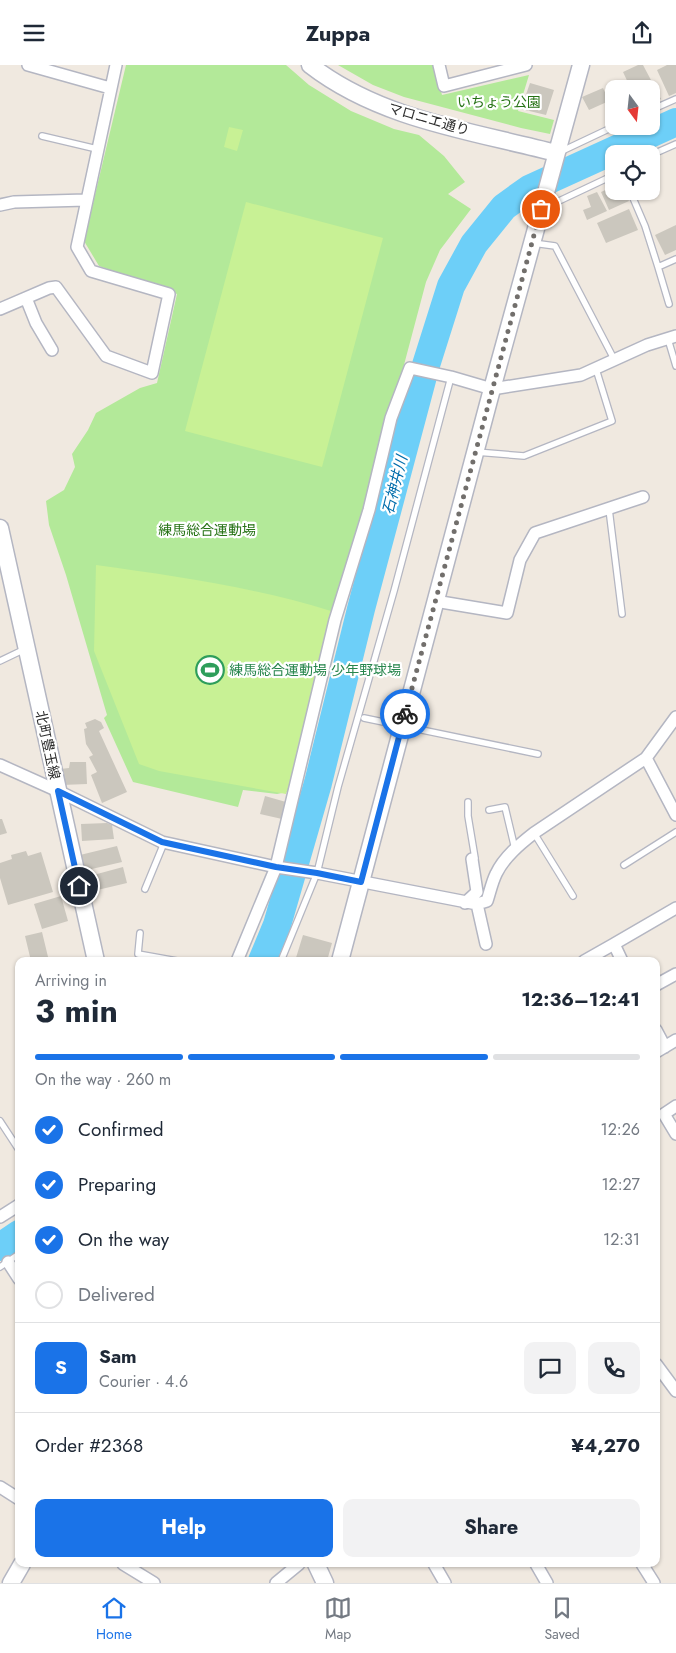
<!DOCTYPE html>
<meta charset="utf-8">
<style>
:root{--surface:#fff;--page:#f2f2f3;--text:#1f2937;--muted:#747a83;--line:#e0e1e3;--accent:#1a73e8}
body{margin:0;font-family:Jost,"Noto Sans JP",sans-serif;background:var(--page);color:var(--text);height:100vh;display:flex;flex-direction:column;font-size:19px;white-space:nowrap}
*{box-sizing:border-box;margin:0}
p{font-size:16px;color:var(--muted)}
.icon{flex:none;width:28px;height:28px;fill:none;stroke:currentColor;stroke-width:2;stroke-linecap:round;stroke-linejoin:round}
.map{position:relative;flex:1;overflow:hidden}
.drawer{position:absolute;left:15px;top:892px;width:645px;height:610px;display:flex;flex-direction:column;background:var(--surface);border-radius:10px;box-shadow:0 1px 4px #0004}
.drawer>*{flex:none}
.needle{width:32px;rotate:165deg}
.tools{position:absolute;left:605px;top:15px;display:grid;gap:10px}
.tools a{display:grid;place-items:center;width:55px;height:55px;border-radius:10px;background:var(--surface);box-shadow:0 1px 4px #0004;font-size:25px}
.pin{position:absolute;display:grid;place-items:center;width:42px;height:42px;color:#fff;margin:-21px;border:2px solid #fff;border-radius:50%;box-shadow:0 1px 5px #0007}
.courier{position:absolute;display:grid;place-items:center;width:50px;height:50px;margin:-25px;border:4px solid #1a73e8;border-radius:50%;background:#fff;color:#222;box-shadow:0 1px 6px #0007}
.overview em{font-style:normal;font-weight:700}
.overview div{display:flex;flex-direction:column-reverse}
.overview{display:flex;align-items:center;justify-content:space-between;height:85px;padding:0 20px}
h1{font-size:32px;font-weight:700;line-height:38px}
.bar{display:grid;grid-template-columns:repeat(4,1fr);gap:8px 5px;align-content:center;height:60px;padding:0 20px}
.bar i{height:6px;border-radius:4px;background:var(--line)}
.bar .active{background:var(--accent)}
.bar p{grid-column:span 4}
.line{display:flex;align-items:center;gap:12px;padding:0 20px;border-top:1px solid var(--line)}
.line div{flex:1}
.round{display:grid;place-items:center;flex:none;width:52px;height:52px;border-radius:10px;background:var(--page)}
ol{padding:0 20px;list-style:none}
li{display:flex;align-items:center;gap:15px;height:55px}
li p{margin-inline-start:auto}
li .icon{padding:5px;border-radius:50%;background:var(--accent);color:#fff;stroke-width:4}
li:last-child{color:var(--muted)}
li i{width:28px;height:28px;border:2px solid var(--line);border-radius:50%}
.button{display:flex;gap:10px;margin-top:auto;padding:10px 20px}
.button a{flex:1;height:58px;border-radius:10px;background:var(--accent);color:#fff;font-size:20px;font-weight:700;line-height:58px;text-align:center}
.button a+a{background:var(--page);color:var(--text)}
header{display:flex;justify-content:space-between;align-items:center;height:65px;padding:0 20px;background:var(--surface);font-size:22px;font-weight:700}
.dock{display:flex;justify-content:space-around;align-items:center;height:70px;border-top:1px solid var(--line);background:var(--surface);font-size:14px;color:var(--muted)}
.dock a{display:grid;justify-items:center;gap:2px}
.dock .active{color:var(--accent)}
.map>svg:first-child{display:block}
.green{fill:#b3e999}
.pitch{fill:#c8f195}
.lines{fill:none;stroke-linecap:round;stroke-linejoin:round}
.river{stroke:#6dcff8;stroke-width:28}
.building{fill:#cbc7be}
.lane-casing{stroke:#b4b6c2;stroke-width:8}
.street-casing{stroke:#b4b6c2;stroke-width:14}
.secondary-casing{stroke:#b4b6c2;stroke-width:19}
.lane{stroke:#fff;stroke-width:5.5}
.street{stroke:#fff;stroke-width:11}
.secondary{stroke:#fff;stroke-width:16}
.done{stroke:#726f6c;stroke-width:5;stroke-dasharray:0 9}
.route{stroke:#1a73e8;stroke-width:6}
.labels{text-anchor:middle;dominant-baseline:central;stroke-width:4.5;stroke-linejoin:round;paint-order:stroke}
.park-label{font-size:14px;fill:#277316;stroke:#fff}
.street-label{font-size:14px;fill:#2e2e2e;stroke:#fff}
.leisure-label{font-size:14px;fill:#27864d;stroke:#fff;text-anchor:start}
.water-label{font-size:15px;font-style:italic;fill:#036eac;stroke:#fff}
</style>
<header><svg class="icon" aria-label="menu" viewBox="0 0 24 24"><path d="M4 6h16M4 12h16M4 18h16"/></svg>Zuppa<svg class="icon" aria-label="share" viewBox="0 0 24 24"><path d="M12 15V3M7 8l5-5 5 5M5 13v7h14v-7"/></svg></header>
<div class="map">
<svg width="676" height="1518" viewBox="0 0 676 1518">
<rect width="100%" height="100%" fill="#f0e9e0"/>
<path class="green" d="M 126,0 L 286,0 L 309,20 L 351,46 L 394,64 L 419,70 L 444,91 L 465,117 L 448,129 L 471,144 L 440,185 L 426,217 L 293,718 L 287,727 L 277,729 L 243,725 L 238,742 L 133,717 L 104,653 L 107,650 L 66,510 L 49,460 L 46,436 L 64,425 L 75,402 L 72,389 L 88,365 L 96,348 L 140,323 L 157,318 L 177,229 L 99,201 L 84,176 Z
M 338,0 L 434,0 L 442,30 L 529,10 L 518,46 L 554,55 L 550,69 L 521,63 L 404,32 L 373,20 Z"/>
<path class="pitch" d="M 229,62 L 243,65 L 237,86 L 224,82 Z
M 246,137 L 383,173 L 322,402 L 185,366 Z
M 96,500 C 175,511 254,522 331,546 C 318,608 306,669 286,729 L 159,706 L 139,699 L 94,586 Z"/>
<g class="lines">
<path class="river" d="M 262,896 L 277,860 L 318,718 L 361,544 L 426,300 L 451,221 L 474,179 L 504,142 L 529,124 L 676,57
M 0,1182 L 19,1169"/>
</g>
<path class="building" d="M 638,0 L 643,0 L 661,34 L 651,39 L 651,24 L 631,24 L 623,7 Z
M 667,0 L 676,0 L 676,28 L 669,31 L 657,5 Z
M 530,18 L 554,25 L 546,50 L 521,44 Z
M 603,23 L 609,36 L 589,45 L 582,32 Z
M 614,39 L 614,61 L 605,43 Z
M 614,121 L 614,126 L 625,126 L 629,136 L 609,145 L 601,127 Z
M 597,127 L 607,146 L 587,155 L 583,145 L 591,142 L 587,131 Z
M 629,144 L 638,165 L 606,178 L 597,158 Z
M 676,160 L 676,185 L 665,190 L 655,170 Z
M 95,654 L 101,657 L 104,663 L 99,666 L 127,727 L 102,738 L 91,710 L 97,707 L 89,692 L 93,690 L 86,679 L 84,664 L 87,663 L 85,658 Z
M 70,697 L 86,697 L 87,719 L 62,720 L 60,704 L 69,703 Z
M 265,731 L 286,737 L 282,754 L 260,749 Z
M 0,754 L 2,754 L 7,768 L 0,770 Z
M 107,758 L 112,760 L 114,774 L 82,776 L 81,759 Z
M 117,781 L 122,797 L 83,806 L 80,790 Z
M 26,786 L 28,791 L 41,787 L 53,827 L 8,840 L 0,813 L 0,798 L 12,794 L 11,790 Z
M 123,802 L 127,818 L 89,827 L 86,812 Z
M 61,831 L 68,856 L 42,864 L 34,839 Z
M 42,867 L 49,896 L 31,896 L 25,871 Z
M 303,870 L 332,878 L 327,896 L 295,896 Z"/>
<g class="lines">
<defs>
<path id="lane" d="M 651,45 L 676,34
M 42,71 L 97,84
M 560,87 L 615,61
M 651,90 L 676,79
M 630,126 L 645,161 L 658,202 L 676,194
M 545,145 L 559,136 L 614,110
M 533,178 L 555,181 L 614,294
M 658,202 L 669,239
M 668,274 L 676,301
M 476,387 L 524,391 L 612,356 L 596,304
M 609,444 L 622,549
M 0,596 L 25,584
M 364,653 L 538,689
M 468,737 L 468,751 L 475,793 L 472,794
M 489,745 L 505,742 L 515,784
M 534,768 L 573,831
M 624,800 L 676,767
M 145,824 L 164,778
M 140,868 L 138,889 L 177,896
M 281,896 L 317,808 L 338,722 L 394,526 L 451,312
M 0,1056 L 19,1085
M 0,1202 L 19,1189"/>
<path id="street" d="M 28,0 L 110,23
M 439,0 L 444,21 L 526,0
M 0,140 L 14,137 L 86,135
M 26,233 L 36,258 L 52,285
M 0,244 L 49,223 L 56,222 L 106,291 L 152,308 L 169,229 L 91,206 L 77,182 L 116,0
M 435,536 L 507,548 L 520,495 L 535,468 L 643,432
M 646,693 L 676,750
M 0,700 L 58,726 L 162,777 L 276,802 L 317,808 L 477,839 L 487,836 C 490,827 492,817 496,809 C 504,792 520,779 534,768 L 646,693 L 676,652
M 465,838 L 477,827 L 472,794
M 477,839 L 486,879
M 237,896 L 276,802 L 335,555 L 369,445 L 391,353 L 410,303 L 451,312 L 492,324 L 581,310 L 647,280 L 676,271
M 584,896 L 614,879
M 622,896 L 614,879 L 676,843
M 656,920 L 676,909
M 656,965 L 665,982
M 656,987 L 676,975
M 676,1041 L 664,1049 L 676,1069
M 0,1152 L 19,1140
M 8,1197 L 19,1214
M 656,1299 L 676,1326
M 0,1422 L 19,1434
M 123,1499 L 154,1518
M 434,1499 L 445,1518
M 536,1499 L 547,1518
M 642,1499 L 654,1518
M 276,1518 L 299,1499"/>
<path id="secondary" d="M 310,0 C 381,55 472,66 556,88
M 0,463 L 96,896
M 340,896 L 492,324 L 581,0
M 316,1499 L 325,1518
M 11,1518 L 22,1499"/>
</defs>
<use href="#lane" class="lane-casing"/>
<use href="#street" class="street-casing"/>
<use href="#secondary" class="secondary-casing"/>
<use href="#lane" class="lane"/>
<use href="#street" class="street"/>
<use href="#secondary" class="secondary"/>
</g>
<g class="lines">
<path class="done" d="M 405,649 L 541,144"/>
<path class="route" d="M 79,821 L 58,726 L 162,777 L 276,802 L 317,808 L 361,817 L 405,649"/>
</g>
<defs>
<symbol id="stadium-ring" viewBox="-11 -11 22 22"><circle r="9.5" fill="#fff" stroke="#2e9e5b" stroke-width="1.5"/><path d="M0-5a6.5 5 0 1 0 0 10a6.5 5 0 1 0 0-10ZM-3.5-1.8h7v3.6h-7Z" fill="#2e9e5b"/></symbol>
</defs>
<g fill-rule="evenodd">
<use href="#stadium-ring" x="194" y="589" width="32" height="32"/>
</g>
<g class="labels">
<g class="park-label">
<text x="499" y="37">いちょう公園</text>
<text x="207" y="465">練馬総合運動場</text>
</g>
<g class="street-label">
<text transform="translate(429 54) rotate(16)">マロニエ通り</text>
<text transform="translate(48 680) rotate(78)">北町豊玉線</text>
</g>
<g class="leisure-label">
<text x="229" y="605">練馬総合運動場 少年野球場</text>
</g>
<g class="water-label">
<text transform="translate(395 420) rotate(-76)">石神井川</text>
</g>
</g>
</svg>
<div class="tools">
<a><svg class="needle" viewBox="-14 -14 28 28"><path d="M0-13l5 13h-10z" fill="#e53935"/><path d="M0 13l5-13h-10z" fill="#747a83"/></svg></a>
<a><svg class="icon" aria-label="locate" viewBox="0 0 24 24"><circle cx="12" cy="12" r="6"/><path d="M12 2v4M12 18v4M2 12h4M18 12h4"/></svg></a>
</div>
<div class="pin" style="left:541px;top:144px;background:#ea580c"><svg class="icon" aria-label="bag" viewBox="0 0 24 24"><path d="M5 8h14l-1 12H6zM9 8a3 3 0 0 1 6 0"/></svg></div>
<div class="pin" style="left:79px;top:821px;background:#1f2937"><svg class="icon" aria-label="home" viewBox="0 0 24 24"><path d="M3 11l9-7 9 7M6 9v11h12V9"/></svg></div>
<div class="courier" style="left:405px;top:649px"><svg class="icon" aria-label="bike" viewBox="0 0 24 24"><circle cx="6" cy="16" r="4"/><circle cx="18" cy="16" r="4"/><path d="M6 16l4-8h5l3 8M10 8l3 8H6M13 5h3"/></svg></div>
<section class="drawer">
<div class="overview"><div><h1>3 min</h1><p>Arriving in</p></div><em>12:36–12:41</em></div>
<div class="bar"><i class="active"></i><i class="active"></i><i class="active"></i><i></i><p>On the way · 260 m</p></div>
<ol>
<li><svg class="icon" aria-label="check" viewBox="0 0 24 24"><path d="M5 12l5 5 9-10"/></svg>Confirmed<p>12:26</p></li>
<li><svg class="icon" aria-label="check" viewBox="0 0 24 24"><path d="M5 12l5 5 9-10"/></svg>Preparing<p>12:27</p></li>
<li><svg class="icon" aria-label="check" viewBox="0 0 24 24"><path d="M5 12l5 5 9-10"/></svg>On the way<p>12:31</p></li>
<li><i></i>Delivered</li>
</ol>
<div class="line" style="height:90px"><b class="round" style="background:var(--accent);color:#fff">S</b><div><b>Sam</b><p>Courier · 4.6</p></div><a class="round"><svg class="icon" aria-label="chat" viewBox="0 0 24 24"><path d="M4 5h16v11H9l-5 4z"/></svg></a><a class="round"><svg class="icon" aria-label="phone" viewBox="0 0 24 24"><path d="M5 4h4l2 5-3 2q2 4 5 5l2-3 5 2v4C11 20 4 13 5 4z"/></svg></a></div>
<div class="line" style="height:65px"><div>Order #2368</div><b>¥4,270</b></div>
<div class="button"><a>Help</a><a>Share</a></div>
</section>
</div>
<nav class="dock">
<a class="active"><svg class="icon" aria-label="home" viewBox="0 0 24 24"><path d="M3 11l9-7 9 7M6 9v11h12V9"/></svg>Home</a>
<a><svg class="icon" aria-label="map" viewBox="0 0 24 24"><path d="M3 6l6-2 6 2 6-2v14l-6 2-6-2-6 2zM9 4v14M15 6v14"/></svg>Map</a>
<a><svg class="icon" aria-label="saved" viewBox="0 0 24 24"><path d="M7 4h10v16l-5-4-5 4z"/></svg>Saved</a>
</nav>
